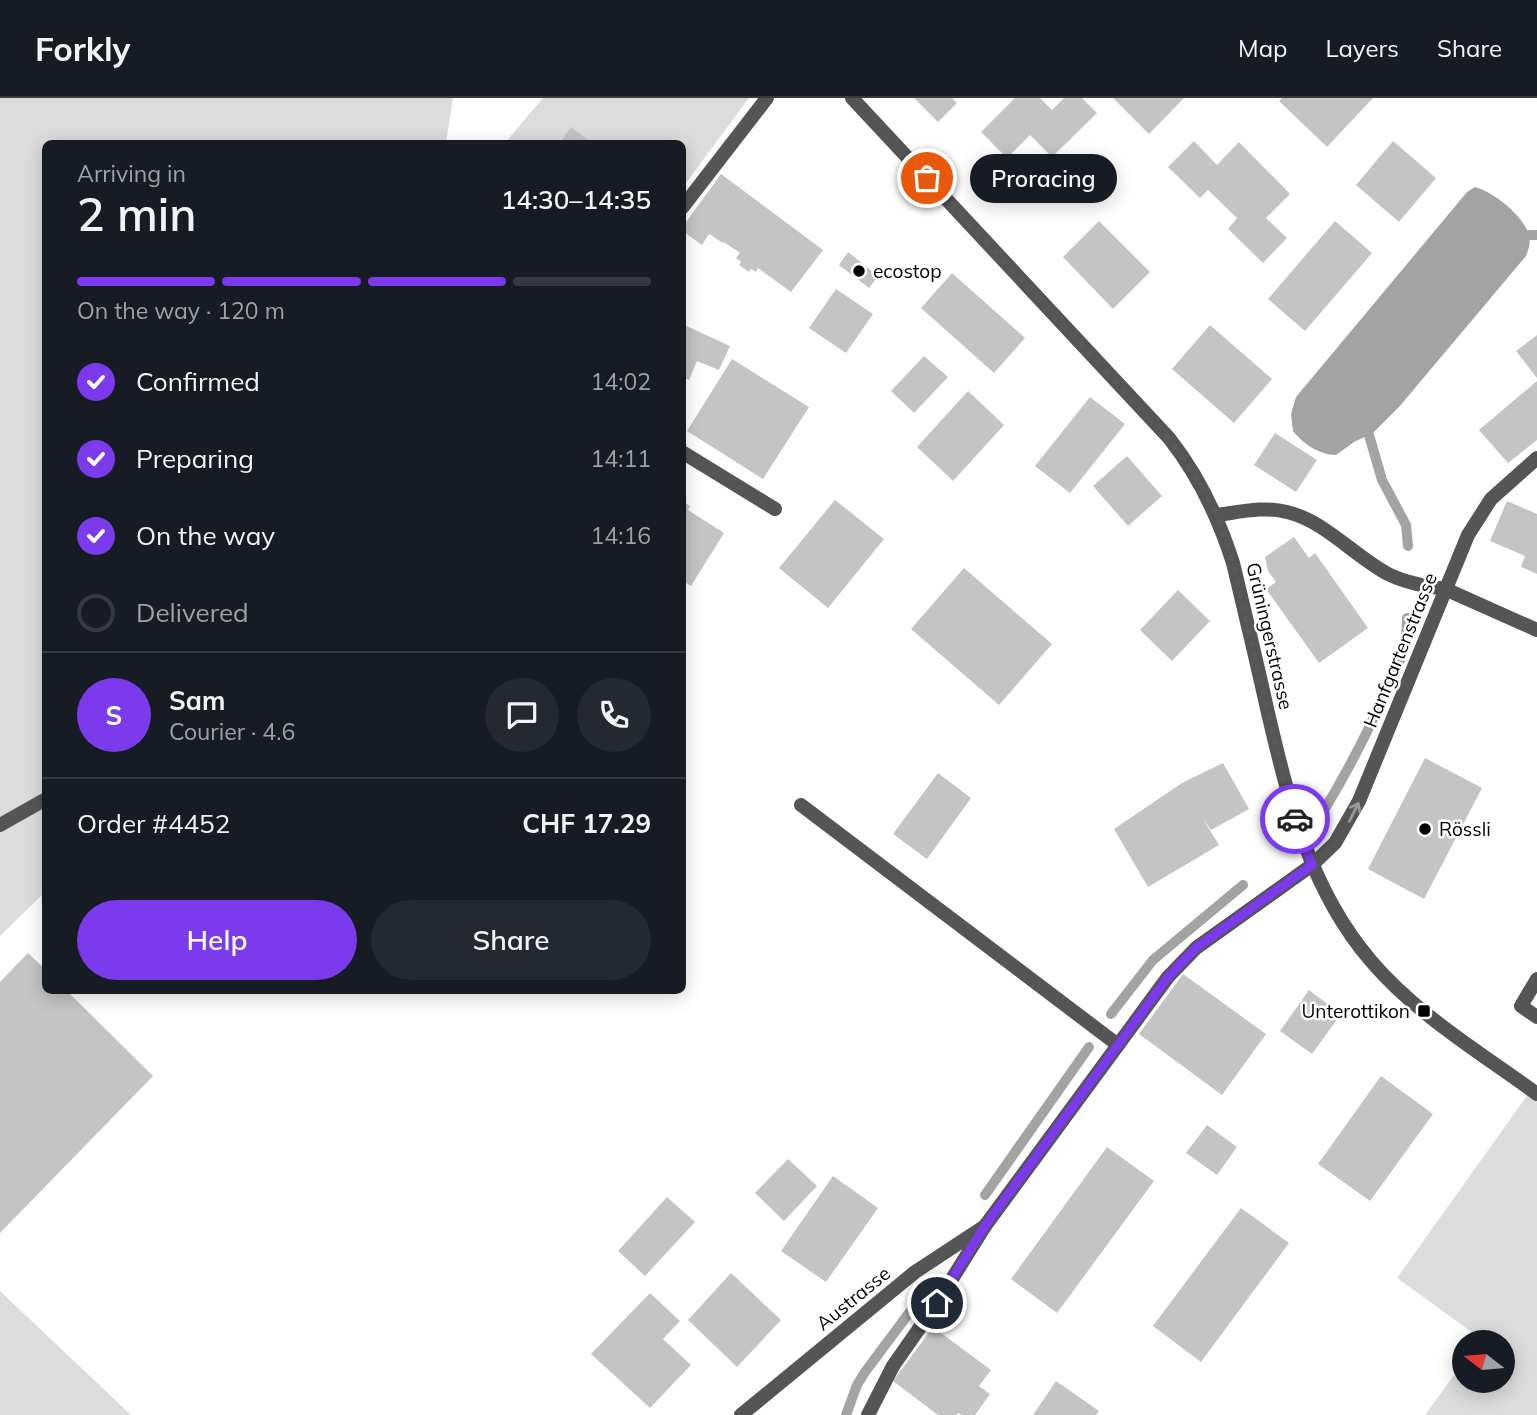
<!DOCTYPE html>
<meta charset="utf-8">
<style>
:root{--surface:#171b24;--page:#242831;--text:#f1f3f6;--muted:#9ea1a6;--line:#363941;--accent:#7c3aed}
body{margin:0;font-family:Mulish,sans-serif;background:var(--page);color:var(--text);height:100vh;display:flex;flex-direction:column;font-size:26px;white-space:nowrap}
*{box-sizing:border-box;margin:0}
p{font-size:23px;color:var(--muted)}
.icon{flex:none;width:38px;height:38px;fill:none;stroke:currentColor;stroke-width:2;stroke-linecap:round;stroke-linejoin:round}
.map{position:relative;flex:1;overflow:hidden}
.sheet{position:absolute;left:42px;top:42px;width:644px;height:854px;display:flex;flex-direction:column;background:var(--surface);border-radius:10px;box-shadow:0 4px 18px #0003}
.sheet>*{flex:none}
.needle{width:46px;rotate:286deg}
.buttons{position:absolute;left:1452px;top:1232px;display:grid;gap:14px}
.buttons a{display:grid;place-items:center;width:63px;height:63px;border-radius:50%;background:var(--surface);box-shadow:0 4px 18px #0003;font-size:35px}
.pin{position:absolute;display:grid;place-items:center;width:60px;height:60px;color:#fff;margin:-30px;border:4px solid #fff;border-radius:50%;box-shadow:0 2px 7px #0007}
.courier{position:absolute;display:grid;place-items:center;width:70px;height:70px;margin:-35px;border:5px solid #7c3aed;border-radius:50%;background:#fff;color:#222;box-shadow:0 2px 9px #0007}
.bubble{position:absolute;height:49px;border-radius:24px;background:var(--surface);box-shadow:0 4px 18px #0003;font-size:23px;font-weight:600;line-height:49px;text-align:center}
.head em{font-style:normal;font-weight:600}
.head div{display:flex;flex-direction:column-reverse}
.head{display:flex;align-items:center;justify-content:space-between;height:119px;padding:0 35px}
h1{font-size:46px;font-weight:600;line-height:52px}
.bar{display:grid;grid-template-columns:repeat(4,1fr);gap:10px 7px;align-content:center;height:84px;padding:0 35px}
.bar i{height:9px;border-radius:5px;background:var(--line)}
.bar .selected{background:var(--accent)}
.bar p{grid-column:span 4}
.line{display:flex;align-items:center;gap:18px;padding:0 35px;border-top:2px solid var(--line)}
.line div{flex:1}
.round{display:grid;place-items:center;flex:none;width:74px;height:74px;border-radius:37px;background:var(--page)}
ol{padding:0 35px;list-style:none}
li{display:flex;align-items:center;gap:21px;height:77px}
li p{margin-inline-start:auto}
li .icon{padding:7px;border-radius:50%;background:var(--accent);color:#fff;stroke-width:4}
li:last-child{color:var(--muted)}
li i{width:38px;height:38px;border:4px solid var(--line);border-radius:50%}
.action{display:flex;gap:14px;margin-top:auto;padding:14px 35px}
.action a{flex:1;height:80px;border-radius:42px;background:var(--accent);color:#fff;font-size:28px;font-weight:600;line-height:80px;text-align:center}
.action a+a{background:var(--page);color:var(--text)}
header{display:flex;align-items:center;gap:42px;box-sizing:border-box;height:98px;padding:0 35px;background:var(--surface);border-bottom:2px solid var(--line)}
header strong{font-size:33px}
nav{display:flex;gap:38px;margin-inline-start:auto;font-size:24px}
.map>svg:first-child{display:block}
.green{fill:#dcdcdc}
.water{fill:#a3a3a3}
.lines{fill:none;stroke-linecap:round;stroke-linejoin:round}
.stream{stroke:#a3a3a3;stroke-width:10}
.building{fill:#c4c4c4}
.service{stroke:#555;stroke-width:14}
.minor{stroke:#555;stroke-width:14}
.tertiary{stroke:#555;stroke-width:14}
.oneway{stroke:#999}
.done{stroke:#595959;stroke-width:7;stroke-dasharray:0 12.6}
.route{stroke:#7c3aed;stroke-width:9}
.poi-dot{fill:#000;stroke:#fff;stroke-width:2.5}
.labels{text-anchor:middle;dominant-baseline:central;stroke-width:5;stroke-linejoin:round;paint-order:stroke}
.poi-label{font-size:19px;fill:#000;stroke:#fff;text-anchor:start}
.street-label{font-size:19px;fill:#000;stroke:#fff}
</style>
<header>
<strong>Forkly</strong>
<nav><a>Map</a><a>Layers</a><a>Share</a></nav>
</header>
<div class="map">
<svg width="1537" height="1317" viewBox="0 0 1537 1317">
<rect width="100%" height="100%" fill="#fff"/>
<path class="green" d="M 0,0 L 453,0 L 446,45 L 46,46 L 45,794 L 0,838 Z
M 543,0 L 749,0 L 683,89 L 682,46 L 504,46 Z
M 1531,992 L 1537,996 L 1537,1317 L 1425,1317 L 1465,1262 L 1465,1283 L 1503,1283 L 1503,1244 L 1478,1244 L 1480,1240 L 1397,1180 Z
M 0,1193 L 131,1317 L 0,1317 Z"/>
<path class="water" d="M 1475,89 C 1494,94 1522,117 1529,136 C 1531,143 1529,151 1526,158 L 1399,309 L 1373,335 L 1354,344 L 1336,357 C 1320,357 1303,346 1293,333 L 1291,316 L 1296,299 L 1467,94 Z"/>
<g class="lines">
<path class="stream" d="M 1529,137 L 1537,137
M 1369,337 L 1382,382 L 1406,427 L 1408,448
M 1326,709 C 1344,679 1360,649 1375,617 C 1390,586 1408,556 1407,520
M 1111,916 L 1153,862 L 1243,787
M 985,1097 L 1089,949
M 846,1317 L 857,1287 L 865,1274 L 924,1195"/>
</g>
<path class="building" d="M 914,0 L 952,0 L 957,5 L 938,24 Z
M 1015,0 L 1040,0 L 1052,12 L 1064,0 L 1082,0 L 1097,15 L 1052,59 L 1030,37 L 1007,60 L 981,34 Z
M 1113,0 L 1184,0 L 1149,36 Z
M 1282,0 L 1373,0 L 1327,49 L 1279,3 Z
M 571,29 L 593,46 L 559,46 Z
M 1194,43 L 1217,67 L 1239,44 L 1290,96 L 1266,120 L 1287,140 L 1263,165 L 1228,131 L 1237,120 L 1208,92 L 1200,100 L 1168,69 Z
M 1393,43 L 1436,80 L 1399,124 L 1356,87 Z
M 721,76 L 823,152 L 791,194 L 758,170 L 756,174 L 751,171 L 749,174 L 739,167 L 741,164 L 736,160 L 740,155 L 724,144 L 723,145 L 709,136 L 702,147 L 684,134 L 686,124 Z
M 1099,123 L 1150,174 L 1113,211 L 1063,159 Z
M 1335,123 L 1372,155 L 1305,233 L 1268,201 Z
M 848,154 L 878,178 L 869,190 L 839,167 Z
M 952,175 L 1025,240 L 994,275 L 921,210 Z
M 836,191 L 873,216 L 846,255 L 809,230 Z
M 682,226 L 730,248 L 719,272 L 697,263 L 689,282 L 682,279 Z
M 1210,227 L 1272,281 L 1234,325 L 1172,271 Z
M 1537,237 L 1537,280 L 1516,253 Z
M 924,258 L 948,279 L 914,315 L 891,293 Z
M 732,261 L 809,309 L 763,381 L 687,333 Z
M 1537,283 L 1537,342 L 1508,365 L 1479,332 Z
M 968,293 L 1004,327 L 953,383 L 917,349 Z
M 1090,299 L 1125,326 L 1070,395 L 1035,368 Z
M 1275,335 L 1317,362 L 1296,394 L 1254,367 Z
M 1127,358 L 1162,398 L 1128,428 L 1093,388 Z
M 835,402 L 884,441 L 828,510 L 779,470 Z
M 682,403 L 690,408 L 688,412 L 724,435 L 691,488 L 682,482 Z
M 1507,403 L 1537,416 L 1537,476 L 1521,469 L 1525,458 L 1490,443 Z
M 1294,439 L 1309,460 L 1315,455 L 1368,530 L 1319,565 L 1266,491 L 1276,484 L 1268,473 L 1265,459 Z
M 964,470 L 1052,546 L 999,607 L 911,531 Z
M 1178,492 L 1210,523 L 1172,563 L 1140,532 Z
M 1425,660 L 1482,690 L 1424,801 L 1368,771 Z
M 1223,665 L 1249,711 L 1211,732 L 1203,721 L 1219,747 L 1148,789 L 1114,731 L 1182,685 Z
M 938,675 L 971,700 L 927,761 L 893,736 Z
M 28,855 L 46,872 L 46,892 L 66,892 L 153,978 L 0,1135 L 0,884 Z
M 1183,876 L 1266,936 L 1222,997 L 1139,936 Z
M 1309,892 L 1341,916 L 1312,956 L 1280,933 Z
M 1381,978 L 1433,1016 L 1370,1103 L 1318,1066 Z
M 1207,1027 L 1237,1049 L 1217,1077 L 1186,1055 Z
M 1107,1049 L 1154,1083 L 1057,1215 L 1011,1181 Z
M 788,1061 L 817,1088 L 784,1123 L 755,1095 Z
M 833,1078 L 878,1110 L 826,1184 L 781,1153 Z
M 667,1099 L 695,1124 L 645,1178 L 618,1153 Z
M 1241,1110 L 1289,1145 L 1201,1264 L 1153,1228 Z
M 731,1175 L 781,1222 L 737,1269 L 688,1222 Z
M 650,1195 L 680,1223 L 663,1241 L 691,1267 L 650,1310 L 591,1256 Z
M 933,1229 L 991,1272 L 979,1288 L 990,1296 L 975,1317 L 962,1317 L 958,1315 L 957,1317 L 938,1317 L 893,1283 Z
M 1056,1283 L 1099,1313 L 1096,1317 L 1033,1317 Z"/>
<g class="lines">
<path class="service" d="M 682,354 L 775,411
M 1445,491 L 1537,532
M 801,707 L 1118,947
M 1537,881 L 1521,908 L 1537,919"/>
<path class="minor" d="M 682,110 L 767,0
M 1217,417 C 1240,414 1264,408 1287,414 C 1325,423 1354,458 1388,476 C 1406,485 1426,488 1445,491
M 0,727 L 46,701
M 1312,767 L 1335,745 L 1359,703 L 1468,437 L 1491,401 L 1537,360
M 868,1317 L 893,1268 L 937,1205 L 985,1128"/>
<path class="tertiary" d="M 852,0 L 1169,340 C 1199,378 1218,418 1233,465 C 1245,515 1257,565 1268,615 C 1289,704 1310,792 1371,863 C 1417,917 1481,955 1537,996
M 741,1317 L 915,1174 L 985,1128 L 1168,879 L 1196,850 L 1312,767"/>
</g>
<defs><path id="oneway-shaft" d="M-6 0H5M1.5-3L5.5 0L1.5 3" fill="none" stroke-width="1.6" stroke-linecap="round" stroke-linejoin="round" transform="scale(1.75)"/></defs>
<use class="oneway" href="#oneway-shaft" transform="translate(1354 714) rotate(-63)"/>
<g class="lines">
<path class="done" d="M 927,80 L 1168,340 L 1203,389 L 1217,417 L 1233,465 L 1290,707 L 1295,721"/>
<path class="route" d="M 937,1205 L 985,1128 L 1168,879 L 1196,850 L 1312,767 L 1295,721"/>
</g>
<g class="poi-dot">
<circle cx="859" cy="173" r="7"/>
<circle cx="1425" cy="731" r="7"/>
<rect x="1417" y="906" width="14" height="14" rx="3.5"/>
</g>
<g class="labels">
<g class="poi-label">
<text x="873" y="173">ecostop</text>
<text x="1439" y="731">Rössli</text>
<text x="1410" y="913" text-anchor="end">Unterottikon</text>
</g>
<g class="street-label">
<text transform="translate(1270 538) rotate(77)">Grüningerstrasse</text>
<text transform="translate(1400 552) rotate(-68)">Hanfgartenstrasse</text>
<text transform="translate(853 1200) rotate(-39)">Austrasse</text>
</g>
</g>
</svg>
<div class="buttons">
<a><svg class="needle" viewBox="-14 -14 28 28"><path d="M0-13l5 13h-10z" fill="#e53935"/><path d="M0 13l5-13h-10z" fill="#9ea1a6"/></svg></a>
</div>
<div class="pin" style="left:927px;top:80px;background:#ea580c"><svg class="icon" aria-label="bag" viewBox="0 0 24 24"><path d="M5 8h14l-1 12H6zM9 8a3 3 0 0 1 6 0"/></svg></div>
<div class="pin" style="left:937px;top:1205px;background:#1f2937"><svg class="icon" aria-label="home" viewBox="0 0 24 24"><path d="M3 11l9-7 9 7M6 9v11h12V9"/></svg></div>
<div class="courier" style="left:1295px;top:721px"><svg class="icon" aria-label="car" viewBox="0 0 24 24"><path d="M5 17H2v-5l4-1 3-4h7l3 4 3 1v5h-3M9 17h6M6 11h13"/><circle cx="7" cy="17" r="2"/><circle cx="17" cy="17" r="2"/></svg></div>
<div class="bubble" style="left:970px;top:56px;width:147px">Proracing</div>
<section class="sheet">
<div class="head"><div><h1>2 min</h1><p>Arriving in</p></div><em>14:30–14:35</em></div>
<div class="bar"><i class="selected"></i><i class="selected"></i><i class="selected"></i><i></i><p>On the way · 120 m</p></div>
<ol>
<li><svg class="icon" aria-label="check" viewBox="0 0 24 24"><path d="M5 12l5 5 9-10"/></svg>Confirmed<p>14:02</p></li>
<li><svg class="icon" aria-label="check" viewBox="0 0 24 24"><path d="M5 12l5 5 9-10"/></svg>Preparing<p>14:11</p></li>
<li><svg class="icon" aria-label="check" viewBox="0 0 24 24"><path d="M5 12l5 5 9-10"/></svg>On the way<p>14:16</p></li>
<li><i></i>Delivered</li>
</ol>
<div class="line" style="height:126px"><b class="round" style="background:var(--accent);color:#fff">S</b><div><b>Sam</b><p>Courier · 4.6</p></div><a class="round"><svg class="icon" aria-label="chat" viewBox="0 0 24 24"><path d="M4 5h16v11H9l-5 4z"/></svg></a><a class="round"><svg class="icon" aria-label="phone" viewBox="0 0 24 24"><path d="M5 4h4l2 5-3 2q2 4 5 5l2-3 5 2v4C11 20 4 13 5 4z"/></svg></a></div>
<div class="line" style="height:91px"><div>Order #4452</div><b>CHF 17.29</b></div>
<div class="action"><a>Help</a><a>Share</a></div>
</section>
</div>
